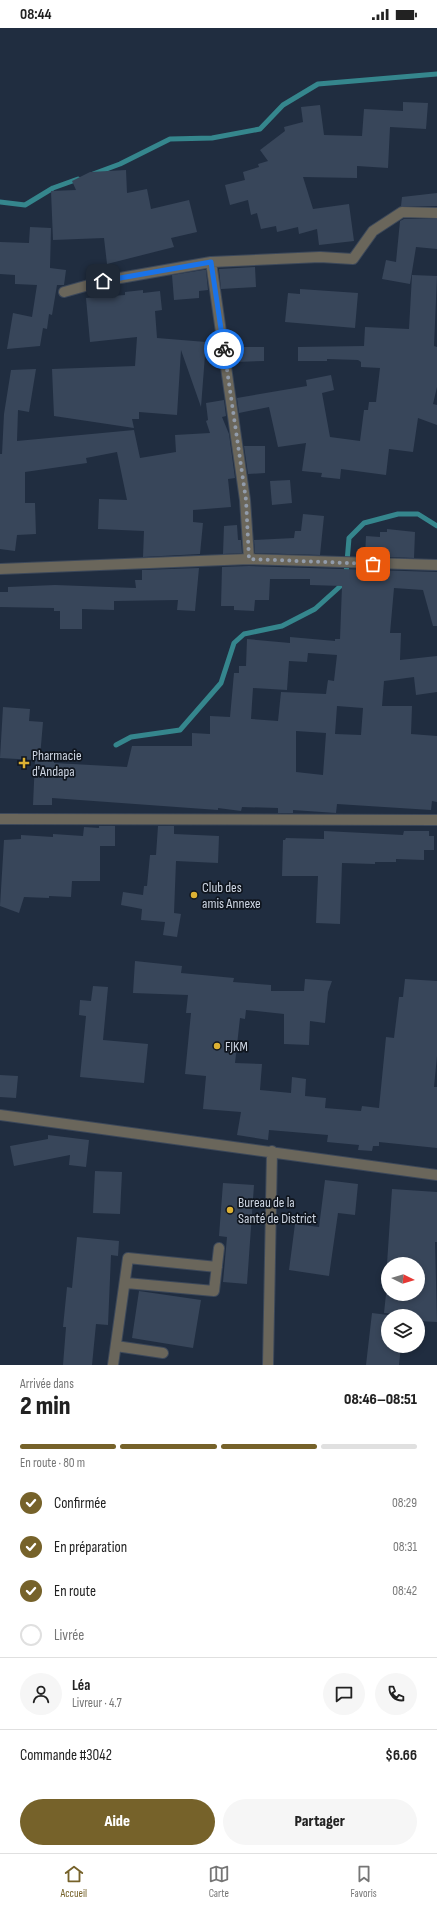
<!DOCTYPE html>
<html lang="fr">
<meta charset="utf-8">
<style>
:root{--surface:#fff;--page:#f6f6f6;--text:#222;--muted:#767676;--line:#e0e0e0;--accent:#76622a}
body{margin:0;font-family:"Sofia Sans Condensed",sans-serif;background:var(--page);color:var(--text);height:100vh;display:flex;flex-direction:column;font-size:15px;white-space:nowrap}
*{box-sizing:border-box;margin:0}
p{font-size:13px;color:var(--muted)}
.icon{flex:none;width:22px;height:22px;fill:none;stroke:currentColor;stroke-width:2;stroke-linecap:round;stroke-linejoin:round}
.map{position:relative;height:1337px;overflow:hidden}
.sheet{display:flex;flex-direction:column;background:var(--surface);flex:1}
.sheet>*{flex:none}
.needle{width:26px;rotate:95deg}
.buttons{position:absolute;left:381px;top:1229px;display:grid;gap:8px}
.buttons a{display:grid;place-items:center;width:44px;height:44px;border-radius:50%;background:var(--surface);box-shadow:0 2px 6px #0003;font-size:20px}
.pin{position:absolute;display:grid;place-items:center;width:34px;height:34px;color:#fff;margin:-17px;border-radius:8px;box-shadow:0 2px 6px #0006}
.courier{position:absolute;display:grid;place-items:center;width:40px;height:40px;margin:-20px;border:3px solid #1a73e8;border-radius:50%;background:#fff;color:#222;box-shadow:0 1px 5px #0007}
.headline em{font-style:normal;font-weight:800}
.headline div{display:flex;flex-direction:column-reverse}
.headline{display:flex;align-items:center;justify-content:space-between;height:68px;padding:0 20px}
h1{font-size:26px;font-weight:800;line-height:30px}
.bar{display:grid;grid-template-columns:repeat(4,1fr);gap:6px 4px;align-content:center;height:48px;padding:0 20px}
.bar i{height:5px;border-radius:3px;background:var(--line)}
.bar .active{background:var(--accent)}
.bar p{grid-column:span 4}
.line{display:flex;align-items:center;gap:10px;padding:0 20px;border-top:1px solid var(--line)}
.line div{flex:1}
.round{display:grid;place-items:center;flex:none;width:42px;height:42px;border-radius:21px;background:var(--page)}
ol{padding:0 20px;list-style:none}
li{display:flex;align-items:center;gap:12px;height:44px}
li p{margin-inline-start:auto}
li .icon{padding:4px;border-radius:50%;background:var(--accent);color:#fff;stroke-width:4}
li:last-child{color:var(--muted)}
li i{width:22px;height:22px;border:2px solid var(--line);border-radius:50%}
.primary-button{display:flex;gap:8px;margin-top:auto;padding:8px 20px}
.primary-button a{flex:1;height:46px;border-radius:24px;background:var(--accent);color:#fff;font-size:16px;font-weight:800;line-height:46px;text-align:center}
.primary-button a+a{background:var(--page);color:var(--text)}
.status{display:flex;justify-content:space-between;align-items:center;height:28px;padding:0 20px;background:var(--surface);direction:ltr}
.status svg{height:11px;fill:currentColor}
.tab-bar{display:flex;justify-content:space-around;align-items:center;height:56px;border-top:1px solid var(--line);background:var(--surface);font-size:11px;color:var(--muted)}
.tab-bar a{display:grid;justify-items:center;gap:2px}
.tab-bar .active{color:var(--accent)}
.map>svg:first-child{display:block}
.lines{fill:none;stroke-linecap:round;stroke-linejoin:round}
.stream{stroke:#35868d;stroke-width:5}
.building{fill:#38465a;fill-rule:evenodd}
.minor-casing{stroke:#3c485a;stroke-width:12}
.minor{stroke:#6a665b;stroke-width:10}
.done{stroke:#919baa;stroke-width:4;stroke-dasharray:0 7.2}
.route{stroke:#1a73e8;stroke-width:5}
.poi-dot{fill:#ddb133;stroke:#0f151e;stroke-width:1.5}
.labels{text-anchor:middle;dominant-baseline:central;stroke-width:3.5;stroke-linejoin:round;paint-order:stroke}
.poi-label{font-size:14px;fill:#ced6e3;stroke:#0f151e;text-anchor:start}
</style>
<div class="status"><b>08:44</b><svg viewBox="0 0 49 12"><path d="M0 12V9h3v3zM5 12V6h3v6zM10 12V3h3v9zM15 12V0h3v12zM26 1h20v11H26zM47 4h2v5h-2z"/></svg></div>
<div class="map">
<svg width="437" height="1337" viewBox="0 0 437 1337">
<rect width="100%" height="100%" fill="#202d40"/>
<g class="lines">
<path class="stream" d="M 93,146 L 120,136 L 170,111 L 212,110 L 260,101 L 283,77 L 318,56 L 437,46
M 0,174 L 25,177 L 53,160 L 78,151
M 346,546 L 349,510 L 364,495 L 398,486 L 418,486 L 437,498
M 116,717 L 131,709 L 180,702 L 221,655 L 234,615 L 244,606 L 282,598 L 315,581 L 345,554"/>
</g>
<path class="building" d="M 403,74 L 428,75 L 426,101 L 390,99 L 388,140 L 357,138 L 357,150 L 303,149 L 313,181 L 349,176 L 354,213 L 319,217 L 317,201 L 299,206 L 298,199 L 277,204 L 276,198 L 261,201 L 257,185 L 251,187 L 248,172 L 230,177 L 225,157 L 245,152 L 243,144 L 259,139 L 258,136 L 268,133 L 260,122 L 285,103 L 284,99 L 303,94 L 301,79 L 320,77 L 324,107 L 362,108 L 364,81 L 403,83 Z
M 126,142 L 127,165 L 147,161 L 151,181 L 189,172 L 197,204 L 171,210 L 174,219 L 107,236 L 104,210 L 53,212 L 51,163 L 76,162 L 72,153 L 90,144 Z
M 437,165 L 437,178 L 401,178 L 402,169 Z
M 404,191 L 437,191 L 437,221 L 416,219 L 410,256 L 382,251 L 386,232 L 396,234 L 400,193 Z
M 30,199 L 51,200 L 50,240 L 66,242 L 64,257 L 57,257 L 52,287 L 49,286 L 47,301 L 43,300 L 40,318 L 7,321 L 13,285 L 32,289 L 37,257 L 15,256 L 15,247 L 0,246 L 0,214 L 29,215 Z
M 255,239 L 256,259 L 221,261 L 219,241 Z
M 203,242 L 206,242 L 208,262 L 199,263 L 199,270 L 174,272 L 172,247 Z
M 412,247 L 437,248 L 434,318 L 437,319 L 437,359 L 433,376 L 437,377 L 437,397 L 418,390 L 413,424 L 389,421 L 386,447 L 341,441 L 340,451 L 321,449 L 322,445 L 302,443 L 306,415 L 278,419 L 269,379 L 239,385 L 237,370 L 307,358 L 306,352 L 331,347 L 334,362 L 322,365 L 330,409 L 360,413 L 364,382 L 368,382 L 369,374 L 376,374 L 380,340 L 361,339 L 361,334 L 358,332 L 327,331 L 327,333 L 298,333 L 298,319 L 364,318 L 365,299 L 409,301 Z
M 300,261 L 358,265 L 355,300 L 285,294 L 288,265 L 300,266 Z
M 143,262 L 143,265 L 160,263 L 162,282 L 155,283 L 157,310 L 206,314 L 201,379 L 181,322 L 177,387 L 139,384 L 139,391 L 132,391 L 134,400 L 54,388 L 52,341 L 135,338 L 137,309 L 90,314 L 86,270 L 125,267 L 125,264 Z
M 235,319 L 264,319 L 264,333 L 235,334 Z
M 36,341 L 29,384 L 18,382 L 17,413 L 134,402 L 140,430 L 176,424 L 175,407 L 210,405 L 206,393 L 208,392 L 206,375 L 224,372 L 226,388 L 222,389 L 229,406 L 235,450 L 228,451 L 231,479 L 193,482 L 193,494 L 203,495 L 200,526 L 143,529 L 144,503 L 98,501 L 99,471 L 127,472 L 117,424 L 86,430 L 87,435 L 25,444 L 25,475 L 35,475 L 36,506 L 17,507 L 15,523 L 0,521 L 0,426 L 2,426 L 4,386 L 11,342 Z
M 244,418 L 265,418 L 265,445 L 248,446 Z
M 290,452 L 292,475 L 272,477 L 270,453 Z
M 303,486 L 324,488 L 320,527 L 255,525 L 254,512 L 294,510 L 295,503 L 301,503 Z
M 237,497 L 238,512 L 241,512 L 242,525 L 223,526 L 224,498 Z
M 387,501 L 415,504 L 414,530 L 365,528 L 366,508 L 380,509 L 380,504 L 387,504 Z
M 249,538 L 437,544 L 437,598 L 433,598 L 423,562 L 394,560 L 390,605 L 401,605 L 400,632 L 437,628 L 437,664 L 416,667 L 414,649 L 384,653 L 382,678 L 412,678 L 411,706 L 437,708 L 437,774 L 432,773 L 431,782 L 337,776 L 336,785 L 293,782 L 293,785 L 278,785 L 278,780 L 242,779 L 241,783 L 218,780 L 218,782 L 52,770 L 52,777 L 33,777 L 35,732 L 0,730 L 3,679 L 30,681 L 29,693 L 43,694 L 40,729 L 54,729 L 54,735 L 127,739 L 132,718 L 192,718 L 192,705 L 210,706 L 210,688 L 230,689 L 234,645 L 239,645 L 239,638 L 246,638 L 247,611 L 290,615 L 290,609 L 335,613 L 335,611 L 340,611 L 342,558 L 310,557 L 310,551 L 270,551 L 269,572 L 255,572 L 254,583 L 234,582 L 234,578 L 221,578 L 222,539 ZM 308,625 L 337,627 L 334,653 L 328,652 L 326,666 L 281,664 L 278,693 L 251,691 L 253,660 L 287,662 L 289,633 L 307,634 ZM 337,678 L 363,680 L 361,707 L 335,706 ZM 296,703 L 326,705 L 323,747 L 296,744 Z
M 199,540 L 195,583 L 177,582 L 178,572 L 114,573 L 114,582 L 82,581 L 82,601 L 60,601 L 60,583 L 54,583 L 54,580 L 0,579 L 0,564 L 8,564 L 8,559 L 55,557 L 136,560 L 135,552 L 142,552 L 142,542 Z
M 99,798 L 115,798 L 115,818 L 100,818 L 100,853 L 72,853 L 71,869 L 49,868 L 49,870 L 24,869 L 19,885 L 0,878 L 4,812 L 21,811 L 21,807 L 53,809 L 53,806 L 83,808 L 84,799 L 99,800 Z
M 158,798 L 174,798 L 174,806 L 219,808 L 218,835 L 176,833 L 174,885 L 181,886 L 177,909 L 163,907 L 165,894 L 141,892 L 142,881 L 121,877 L 123,864 L 143,867 L 144,858 L 147,858 L 150,827 L 156,827 Z
M 324,803 L 403,807 L 404,803 L 429,803 L 429,808 L 434,808 L 434,822 L 424,822 L 424,832 L 396,831 L 396,834 L 375,834 L 375,836 L 342,835 L 340,896 L 316,895 L 318,848 L 282,848 L 283,812 L 285,812 L 286,810 L 324,811 Z
M 135,933 L 182,938 L 181,945 L 234,950 L 233,954 L 271,957 L 271,963 L 304,963 L 305,951 L 332,953 L 328,964 L 325,995 L 310,993 L 309,1017 L 284,1016 L 284,986 L 246,982 L 245,991 L 240,990 L 235,1035 L 262,1036 L 260,1062 L 291,1065 L 292,1049 L 306,1051 L 305,1068 L 326,1070 L 325,1080 L 361,1083 L 362,1078 L 379,1080 L 386,1009 L 394,1010 L 399,969 L 403,969 L 405,951 L 437,953 L 437,1028 L 434,1059 L 437,1059 L 437,1120 L 379,1114 L 379,1118 L 373,1118 L 372,1123 L 358,1122 L 359,1117 L 327,1114 L 328,1107 L 269,1102 L 268,1112 L 237,1107 L 241,1084 L 203,1081 L 206,1048 L 185,1046 L 191,985 L 186,985 L 188,967 L 133,965 Z
M 93,958 L 108,959 L 103,1012 L 148,1016 L 144,1055 L 80,1049 L 86,988 L 79,987 L 80,972 L 91,973 Z
M 0,1047 L 18,1048 L 16,1070 L 0,1069 Z
M 48,1107 L 89,1112 L 86,1139 L 69,1137 L 70,1127 L 14,1138 L 10,1118 L 48,1111 Z
M 95,1143 L 122,1144 L 120,1186 L 93,1185 Z
M 325,1152 L 358,1156 L 355,1187 L 338,1185 L 329,1248 L 289,1242 L 295,1196 L 319,1199 Z
M 223,1155 L 254,1157 L 247,1256 L 223,1254 L 227,1209 L 219,1208 Z
M 392,1161 L 437,1164 L 437,1214 L 435,1214 L 437,1294 L 418,1293 L 416,1287 L 384,1285 L 386,1266 L 418,1266 L 418,1236 L 387,1236 Z
M 77,1209 L 119,1213 L 118,1228 L 111,1227 L 108,1297 L 96,1296 L 92,1337 L 63,1337 L 66,1299 L 63,1299 L 67,1259 L 72,1260 Z
M 139,1263 L 201,1272 L 193,1320 L 132,1310 Z
M 372,1285 L 388,1287 L 388,1318 L 401,1318 L 399,1337 L 366,1337 Z"/>
<g class="lines">
<defs>
<path id="minor" d="M 211,234 L 245,472 L 249,531
M 64,264 L 103,253 L 211,234 L 320,229 L 353,231 L 373,203 L 402,184 L 437,185
M 0,541 L 249,531 L 437,537
M 0,791 L 437,792
M 0,1087 L 437,1147
M 126,1255 L 214,1263 L 219,1220
M 116,1318 L 163,1325
M 113,1337 L 128,1230 L 217,1239
M 268,1337 L 272,1123"/>
</defs>
<use href="#minor" class="minor-casing"/>
<use href="#minor" class="minor"/>
</g>
<g class="lines">
<path class="done" d="M 224,321 L 246,472 L 249,531 L 373,536"/>
<path class="route" d="M 103,253 L 211,234 L 224,321"/>
</g>
<g class="poi-dot">
<path d="M22 729h4v4h4v4h-4v4h-4v-4h-4v-4h4z"/>
<circle cx="194" cy="867" r="4"/>
<circle cx="217" cy="1018" r="4"/>
<circle cx="230" cy="1182" r="4"/>
</g>
<g class="labels">
<g class="poi-label">
<text x="32" y="727">Pharmacie<tspan x="32" dy="16">d'Andapa</tspan></text>
<text x="202" y="859">Club des<tspan x="202" dy="16">amis Annexe</tspan></text>
<text x="225" y="1018">FJKM</text>
<text x="238" y="1174">Bureau de la<tspan x="238" dy="16">Santé de District</tspan></text>
</g>
</g>
</svg>
<div class="buttons">
<a><svg class="needle" viewBox="-14 -14 28 28"><path d="M0-13l5 13h-10z" fill="#e53935"/><path d="M0 13l5-13h-10z" fill="#767676"/></svg></a>
<a><svg class="icon" aria-label="layers" viewBox="0 0 24 24"><path d="M12 4l9 5-9 5-9-5zM3 14l9 5 9-5"/></svg></a>
</div>
<div class="pin" style="left:373px;top:536px;background:#ea580c"><svg class="icon" aria-label="bag" viewBox="0 0 24 24"><path d="M5 8h14l-1 12H6zM9 8a3 3 0 0 1 6 0"/></svg></div>
<div class="pin" style="left:103px;top:253px;background:#1f2937"><svg class="icon" aria-label="home" viewBox="0 0 24 24"><path d="M3 11l9-7 9 7M6 9v11h12V9"/></svg></div>
<div class="courier" style="left:224px;top:321px"><svg class="icon" aria-label="bike" viewBox="0 0 24 24"><circle cx="6" cy="16" r="4"/><circle cx="18" cy="16" r="4"/><path d="M6 16l4-8h5l3 8M10 8l3 8H6M13 5h3"/></svg></div>
</div>
<section class="sheet">
<div class="headline"><div><h1>2 min</h1><p>Arrivée dans</p></div><em>08:46–08:51</em></div>
<div class="bar"><i class="active"></i><i class="active"></i><i class="active"></i><i></i><p>En route · 80 m</p></div>
<ol>
<li><svg class="icon" aria-label="check" viewBox="0 0 24 24"><path d="M5 12l5 5 9-10"/></svg>Confirmée<p>08:29</p></li>
<li><svg class="icon" aria-label="check" viewBox="0 0 24 24"><path d="M5 12l5 5 9-10"/></svg>En préparation<p>08:31</p></li>
<li><svg class="icon" aria-label="check" viewBox="0 0 24 24"><path d="M5 12l5 5 9-10"/></svg>En route<p>08:42</p></li>
<li><i></i>Livrée</li>
</ol>
<div class="line" style="height:72px"><a class="round"><svg class="icon" aria-label="person" viewBox="0 0 24 24"><circle cx="12" cy="8" r="4"/><path d="M4 21q1-7 8-7t8 7"/></svg></a><div><b>Léa</b><p>Livreur · 4.7</p></div><a class="round"><svg class="icon" aria-label="chat" viewBox="0 0 24 24"><path d="M4 5h16v11H9l-5 4z"/></svg></a><a class="round"><svg class="icon" aria-label="phone" viewBox="0 0 24 24"><path d="M5 4h4l2 5-3 2q2 4 5 5l2-3 5 2v4C11 20 4 13 5 4z"/></svg></a></div>
<div class="line" style="height:52px"><div>Commande #3042</div><b>$6.66</b></div>
<div class="primary-button"><a>Aide</a><a>Partager</a></div>
</section>
<nav class="tab-bar">
<a class="active"><svg class="icon" aria-label="home" viewBox="0 0 24 24"><path d="M3 11l9-7 9 7M6 9v11h12V9"/></svg>Accueil</a>
<a><svg class="icon" aria-label="map" viewBox="0 0 24 24"><path d="M3 6l6-2 6 2 6-2v14l-6 2-6-2-6 2zM9 4v14M15 6v14"/></svg>Carte</a>
<a><svg class="icon" aria-label="saved" viewBox="0 0 24 24"><path d="M7 4h10v16l-5-4-5 4z"/></svg>Favoris</a>
</nav>
